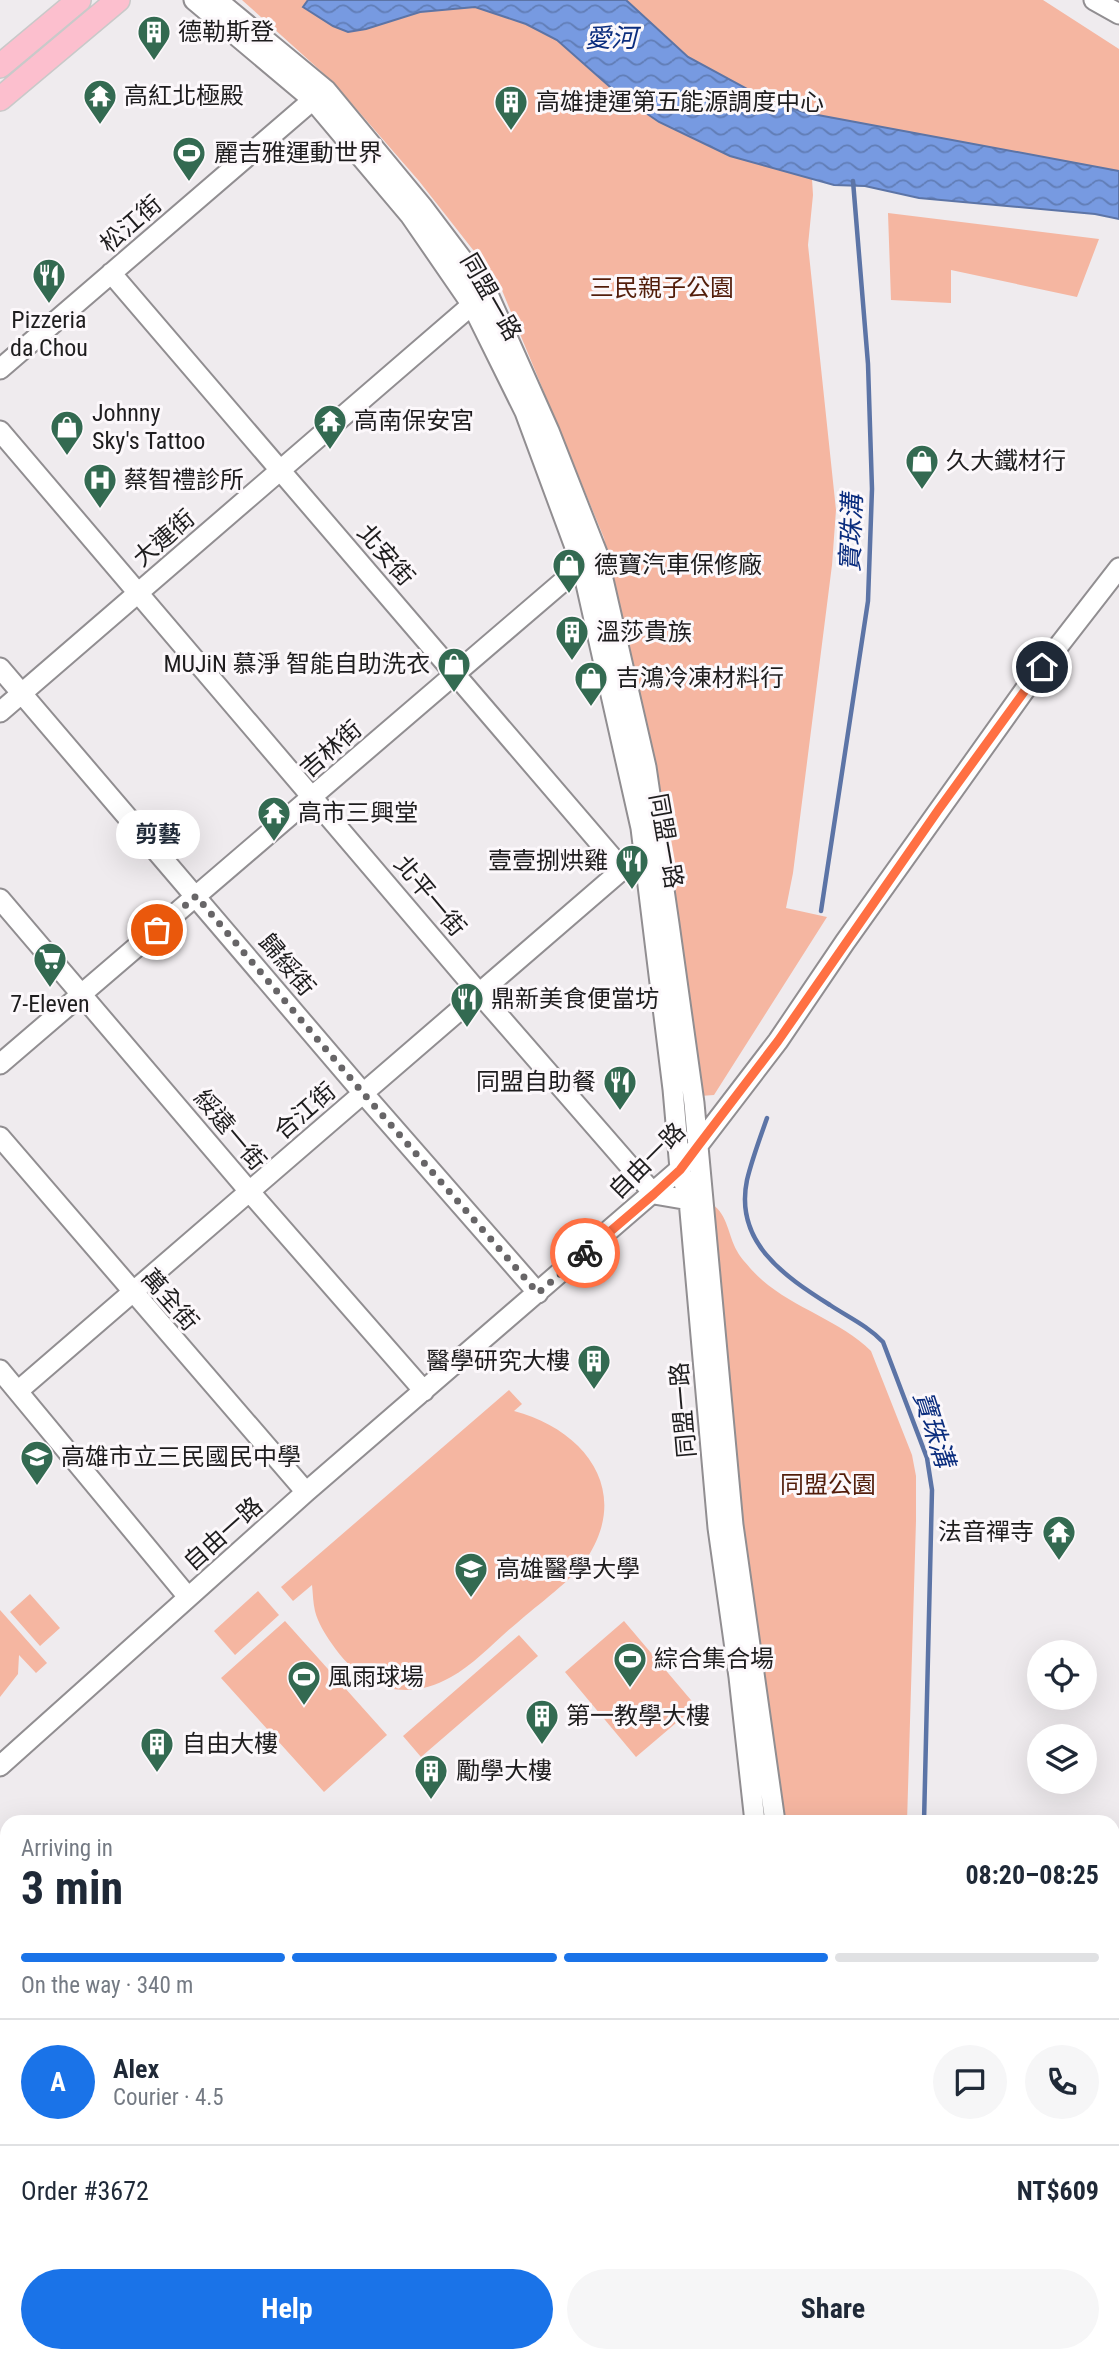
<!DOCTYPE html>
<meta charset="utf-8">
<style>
:root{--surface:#fff;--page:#f6f6f7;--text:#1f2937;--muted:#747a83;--line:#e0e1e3;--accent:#1a73e8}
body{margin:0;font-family:"Roboto Condensed","Noto Sans TC",sans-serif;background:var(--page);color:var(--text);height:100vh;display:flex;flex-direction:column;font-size:26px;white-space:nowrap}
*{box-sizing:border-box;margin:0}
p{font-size:23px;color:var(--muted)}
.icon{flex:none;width:38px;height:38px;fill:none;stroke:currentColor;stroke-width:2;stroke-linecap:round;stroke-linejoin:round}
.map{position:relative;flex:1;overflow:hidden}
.side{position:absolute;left:0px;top:1815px;width:1120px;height:548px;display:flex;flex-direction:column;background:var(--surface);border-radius:21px 21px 0 0;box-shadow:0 7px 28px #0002}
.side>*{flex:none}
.tools{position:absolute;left:1027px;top:1640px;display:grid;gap:14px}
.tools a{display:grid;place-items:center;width:70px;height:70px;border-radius:50%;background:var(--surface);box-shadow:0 7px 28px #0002;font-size:35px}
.pin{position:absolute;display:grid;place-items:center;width:60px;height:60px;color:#fff;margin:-30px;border:4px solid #fff;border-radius:50%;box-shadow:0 2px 7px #0007}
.courier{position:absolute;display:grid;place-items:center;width:70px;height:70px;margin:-35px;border:5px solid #ff7043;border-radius:50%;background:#fff;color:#222;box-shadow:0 2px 9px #0007}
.bubble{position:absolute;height:49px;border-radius:24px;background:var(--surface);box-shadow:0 7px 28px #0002;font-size:23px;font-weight:700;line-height:49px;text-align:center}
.summary em{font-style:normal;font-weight:700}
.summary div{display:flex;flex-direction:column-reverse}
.summary{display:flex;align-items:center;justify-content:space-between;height:119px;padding:0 21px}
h1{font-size:46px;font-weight:700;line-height:52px}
.bar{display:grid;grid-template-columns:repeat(4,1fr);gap:10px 7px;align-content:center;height:84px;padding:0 21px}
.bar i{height:9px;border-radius:5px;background:var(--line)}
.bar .selected{background:var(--accent)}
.bar p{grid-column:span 4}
.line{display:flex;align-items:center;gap:18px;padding:0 21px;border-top:2px solid var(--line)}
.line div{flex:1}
.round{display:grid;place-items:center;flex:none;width:74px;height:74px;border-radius:37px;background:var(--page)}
.cta{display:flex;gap:14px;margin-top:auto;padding:14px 21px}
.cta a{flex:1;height:80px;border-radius:42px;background:var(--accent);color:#fff;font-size:28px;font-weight:700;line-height:80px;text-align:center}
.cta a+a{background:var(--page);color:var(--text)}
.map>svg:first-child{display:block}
.green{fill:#f5b6a1}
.water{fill:url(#water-waves);stroke:#5c74a6;stroke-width:2}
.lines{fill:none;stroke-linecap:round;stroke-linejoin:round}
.stream{stroke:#5c74a6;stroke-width:4.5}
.minor-casing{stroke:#918e91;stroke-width:23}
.major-casing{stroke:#c9c9c9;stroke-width:26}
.minor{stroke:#fff;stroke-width:19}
.major{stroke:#fcbfce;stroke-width:23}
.done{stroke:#676567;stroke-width:7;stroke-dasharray:0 12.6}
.route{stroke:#ff7043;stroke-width:9}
.labels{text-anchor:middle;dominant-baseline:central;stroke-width:6;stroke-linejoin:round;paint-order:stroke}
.poi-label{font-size:24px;fill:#1e1d1e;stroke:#fcf8fb;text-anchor:start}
.street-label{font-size:24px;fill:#1e1d1e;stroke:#fcf8fb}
.park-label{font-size:24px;fill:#521d0a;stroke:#fcf8fb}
.water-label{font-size:26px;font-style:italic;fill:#0b2d7e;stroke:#fcf8fb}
</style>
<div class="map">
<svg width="1119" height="2361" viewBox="0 0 1119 2361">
<defs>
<pattern id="water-waves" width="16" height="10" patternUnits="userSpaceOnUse" patternTransform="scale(1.75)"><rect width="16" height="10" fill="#779ae1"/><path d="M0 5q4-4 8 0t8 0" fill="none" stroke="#617db6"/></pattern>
</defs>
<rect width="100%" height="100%" fill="#efebee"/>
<path class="green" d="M 242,0 L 308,0 L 303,6 L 366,29 L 420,12 L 475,7 L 526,24 L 557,40 L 618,94 L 659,122 L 730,156 L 812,179 L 813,195 L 808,245 L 836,510 L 832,565 L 793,873 L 786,908 L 827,917 L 714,1095 L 700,1096 L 637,698 L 604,538 L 499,283 L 419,181 L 333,82 Z
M 626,0 L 1043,0 L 1119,49 L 1119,171 L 807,113 L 771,102 L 688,57 Z
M 888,213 L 1099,239 L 1077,297 L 951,270 L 951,303 L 891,300 Z
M 712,1204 C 728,1215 728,1235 737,1251 C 740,1257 746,1263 750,1268 C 783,1306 837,1317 871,1351 L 912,1455 L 916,1476 L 916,1521 L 907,1822 L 783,1822 C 755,1616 726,1411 712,1204 Z
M 509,1390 L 522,1404 L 514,1411 C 583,1429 632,1489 587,1558 C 572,1581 538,1604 517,1623 C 497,1639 474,1665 451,1677 C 404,1704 361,1687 332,1644 C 325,1634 318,1623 315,1611 C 313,1603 313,1594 312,1585 L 293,1601 L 281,1587 Z
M 258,1591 L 279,1615 L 235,1655 L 214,1631 Z
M 30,1594 L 60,1628 L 40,1646 L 10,1612 Z
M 0,1610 L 47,1663 L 36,1673 L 19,1655 L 18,1674 L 0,1697 Z
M 285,1621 L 387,1735 L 324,1792 L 221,1678 Z
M 624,1621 L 696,1706 L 636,1757 L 565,1672 Z
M 519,1635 L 538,1656 L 421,1757 L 403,1736 Z
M 786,2356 L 828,2356 L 828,2361 L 785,2361 Z
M 948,2356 L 1000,2356 L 998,2361 L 957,2361 Z"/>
<path class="water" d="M 308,0 L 626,0 L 688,57 L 771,102 L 807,113 L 1119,171 L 1119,219 L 1095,214 L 919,198 L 865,186 L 834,185 L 730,156 L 659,122 L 618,94 L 557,40 L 526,24 L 475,7 L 420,12 L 366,29 L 348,32 L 333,26 L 303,7 Z"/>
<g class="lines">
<path class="stream" d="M 821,911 L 868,601 L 872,489 L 868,364 L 853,181
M 767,1118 C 760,1138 752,1159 747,1180 C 734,1242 784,1276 830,1305 C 848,1317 868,1326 883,1342 L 927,1458 L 932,1490 L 924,1822
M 1030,2361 L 1031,2356"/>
<defs>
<path id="minor" d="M 194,0 L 313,100 L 410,215 L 472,305 L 525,412 L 582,566 L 641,828 L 673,1089 L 680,1169 L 689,1200 L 718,1528 L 739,1677 L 755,1822
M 217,0 L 326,90 L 422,206 L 487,292 L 549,431 L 597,553 L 646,767 L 669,924 L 694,1103 L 733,1525 L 775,1822
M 1094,0 L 1119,14
M 111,273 L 623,870
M 0,369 L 322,92
M 0,431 L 479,993 L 654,1194 L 689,1200 L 697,1199
M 0,668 L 363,1093 L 538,1293
M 0,712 L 481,297
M 0,899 L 249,1191 L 424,1391
M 0,1064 L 588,560
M 0,1137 L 306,1492
M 0,1370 L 188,1597
M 18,1391 L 652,844
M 0,1766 L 306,1492 L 680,1169 L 778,1041 L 845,942 L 1029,684 L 1119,568
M 0,2190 L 7,2198
M 0,2237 L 7,2231
M 1113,2294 L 1119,2294
M 146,2356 L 150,2361
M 405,2356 L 409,2361
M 623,2356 L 628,2361
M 884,2356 L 893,2361
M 922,2356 L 930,2361
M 287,2361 L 293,2356
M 698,2361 L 704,2356"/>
<path id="major" d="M 0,66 L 79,0
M 0,99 L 118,0"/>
</defs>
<use href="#minor" class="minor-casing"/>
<use href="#major" class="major-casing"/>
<use href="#minor" class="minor"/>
<use href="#major" class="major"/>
</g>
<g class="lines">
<path class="done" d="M 157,930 L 196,896 L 363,1093 L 538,1293 L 585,1253"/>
<path class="route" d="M 585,1253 L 654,1194 L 680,1170 L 698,1146 L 778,1041 L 939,809 L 1042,667"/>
</g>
<defs>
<symbol id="building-pin" viewBox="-11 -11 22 30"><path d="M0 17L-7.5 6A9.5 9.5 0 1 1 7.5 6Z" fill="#336a51" stroke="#fcf8fb"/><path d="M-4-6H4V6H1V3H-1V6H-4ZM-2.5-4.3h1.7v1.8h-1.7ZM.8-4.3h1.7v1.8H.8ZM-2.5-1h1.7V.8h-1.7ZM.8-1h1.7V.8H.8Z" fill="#fff"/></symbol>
<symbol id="temple-pin" viewBox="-11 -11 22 30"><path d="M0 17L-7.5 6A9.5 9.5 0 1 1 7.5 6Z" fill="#336a51" stroke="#fcf8fb"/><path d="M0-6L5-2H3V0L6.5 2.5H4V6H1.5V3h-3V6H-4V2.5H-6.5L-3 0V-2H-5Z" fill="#fff"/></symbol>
<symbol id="stadium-pin" viewBox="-11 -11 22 30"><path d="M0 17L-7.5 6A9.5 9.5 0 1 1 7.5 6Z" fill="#336a51" stroke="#fcf8fb"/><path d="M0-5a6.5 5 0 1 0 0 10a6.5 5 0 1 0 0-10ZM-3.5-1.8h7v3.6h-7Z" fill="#fff"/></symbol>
<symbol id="restaurant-pin" viewBox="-11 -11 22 30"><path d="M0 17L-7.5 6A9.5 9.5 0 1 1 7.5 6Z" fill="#336a51" stroke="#fcf8fb"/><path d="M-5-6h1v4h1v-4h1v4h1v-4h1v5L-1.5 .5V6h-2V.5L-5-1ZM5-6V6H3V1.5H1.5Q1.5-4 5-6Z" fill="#fff"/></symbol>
<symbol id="shop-pin" viewBox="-11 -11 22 30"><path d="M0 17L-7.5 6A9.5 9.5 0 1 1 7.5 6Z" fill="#336a51" stroke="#fcf8fb"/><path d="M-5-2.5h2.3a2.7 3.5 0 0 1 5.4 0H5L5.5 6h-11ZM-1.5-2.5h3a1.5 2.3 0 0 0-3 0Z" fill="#fff"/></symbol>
<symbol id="hospital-pin" viewBox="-11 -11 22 30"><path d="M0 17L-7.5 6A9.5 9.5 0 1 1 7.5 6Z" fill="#336a51" stroke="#fcf8fb"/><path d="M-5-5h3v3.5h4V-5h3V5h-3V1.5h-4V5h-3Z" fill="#fff"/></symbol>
<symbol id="supermarket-pin" viewBox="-11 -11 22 30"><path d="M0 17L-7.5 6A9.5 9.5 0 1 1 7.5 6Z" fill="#336a51" stroke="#fcf8fb"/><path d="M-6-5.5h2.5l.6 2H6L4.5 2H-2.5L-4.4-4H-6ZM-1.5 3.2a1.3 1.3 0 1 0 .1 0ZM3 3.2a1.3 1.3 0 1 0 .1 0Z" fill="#fff"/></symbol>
<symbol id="school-pin" viewBox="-11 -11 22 30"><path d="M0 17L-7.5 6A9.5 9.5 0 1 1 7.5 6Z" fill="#336a51" stroke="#fcf8fb"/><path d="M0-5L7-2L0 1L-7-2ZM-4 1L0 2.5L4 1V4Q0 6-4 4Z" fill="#fff"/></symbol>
<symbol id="university-pin" viewBox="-11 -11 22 30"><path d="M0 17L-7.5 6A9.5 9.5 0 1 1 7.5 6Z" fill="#336a51" stroke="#fcf8fb"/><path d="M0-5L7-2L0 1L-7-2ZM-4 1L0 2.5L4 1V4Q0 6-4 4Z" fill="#fff"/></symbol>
</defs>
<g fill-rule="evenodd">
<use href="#building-pin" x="135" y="13" width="38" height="52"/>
<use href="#temple-pin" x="81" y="77" width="38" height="52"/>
<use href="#building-pin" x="492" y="83" width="38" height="52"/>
<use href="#stadium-pin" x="170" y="134" width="38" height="52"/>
<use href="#restaurant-pin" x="30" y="256" width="38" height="52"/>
<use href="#temple-pin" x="311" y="402" width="38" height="52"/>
<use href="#shop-pin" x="48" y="408" width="38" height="52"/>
<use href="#shop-pin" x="903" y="442" width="38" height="52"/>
<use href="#hospital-pin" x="81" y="461" width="38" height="52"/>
<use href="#shop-pin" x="550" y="546" width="38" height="52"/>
<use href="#building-pin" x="553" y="613" width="38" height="52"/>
<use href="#shop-pin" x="435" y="645" width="38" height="52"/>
<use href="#shop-pin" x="572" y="659" width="38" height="52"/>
<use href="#temple-pin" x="255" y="794" width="38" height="52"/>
<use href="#restaurant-pin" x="613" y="842" width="38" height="52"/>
<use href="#supermarket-pin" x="31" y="940" width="38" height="52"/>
<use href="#restaurant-pin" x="448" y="980" width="38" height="52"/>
<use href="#restaurant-pin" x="601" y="1063" width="38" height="52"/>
<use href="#building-pin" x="575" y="1342" width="38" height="52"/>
<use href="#school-pin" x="18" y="1438" width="38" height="52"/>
<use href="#temple-pin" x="1040" y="1513" width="38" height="52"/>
<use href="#university-pin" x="452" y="1550" width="38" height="52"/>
<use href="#stadium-pin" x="611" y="1640" width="38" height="52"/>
<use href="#stadium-pin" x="285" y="1658" width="38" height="52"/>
<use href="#building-pin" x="523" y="1697" width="38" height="52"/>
<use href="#building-pin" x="138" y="1725" width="38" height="52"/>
<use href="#building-pin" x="412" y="1752" width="38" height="52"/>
</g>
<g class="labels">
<g class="poi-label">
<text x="178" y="32">德勒斯登</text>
<text x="124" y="96">高紅北極殿</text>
<text x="536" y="102">高雄捷運第五能源調度中心</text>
<text x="214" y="153">麗吉雅運動世界</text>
<text x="49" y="320" text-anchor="middle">Pizzeria<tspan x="49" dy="28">da Chou</tspan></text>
<text x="92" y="413">Johnny<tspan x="92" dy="28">Sky's Tattoo</tspan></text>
<text x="354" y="421">高南保安宮</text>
<text x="946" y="461">久大鐵材行</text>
<text x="124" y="480">蔡智禮診所</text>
<text x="594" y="565">德寶汽車保修廠</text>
<text x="596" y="632">溫莎貴族</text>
<text x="430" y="664" text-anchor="end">MUJiN 慕淨 智能自助洗衣</text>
<text x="616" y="678">吉鴻冷凍材料行</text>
<text x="298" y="813">高市三興堂</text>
<text x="608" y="861" text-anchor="end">壹壹捌烘雞</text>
<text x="491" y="999">鼎新美食便當坊</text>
<text x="50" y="1004" text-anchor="middle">7-Eleven</text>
<text x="596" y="1082" text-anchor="end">同盟自助餐</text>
<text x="570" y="1361" text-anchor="end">醫學研究大樓</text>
<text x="61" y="1457">高雄市立三民國民中學</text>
<text x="1034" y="1532" text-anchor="end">法音禪寺</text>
<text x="496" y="1569">高雄醫學大學</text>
<text x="654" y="1659">綜合集合場</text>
<text x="328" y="1677">風雨球場</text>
<text x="566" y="1716">第一教學大樓</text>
<text x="182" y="1744">自由大樓</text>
<text x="456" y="1771">勵學大樓</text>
</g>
<g class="street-label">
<text transform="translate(131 224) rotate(-41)">松江街</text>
<text transform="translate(491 297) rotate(60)">同盟一路</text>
<text transform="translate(164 538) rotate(-41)">大連街</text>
<text transform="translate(386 555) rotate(49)">北安街</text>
<text transform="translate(331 749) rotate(-41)">吉林街</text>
<text transform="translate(666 841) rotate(80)">同盟一路</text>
<text transform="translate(430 896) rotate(50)">北平一街</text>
<text transform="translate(287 965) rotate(50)">歸綏街</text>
<text transform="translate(305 1111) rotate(-41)">合江街</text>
<text transform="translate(230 1130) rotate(50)">綏遠一街</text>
<text transform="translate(647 1161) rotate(-45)">自由一路</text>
<text transform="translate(170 1300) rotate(49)">萬全街</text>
<text transform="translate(683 1410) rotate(-95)">同盟一路</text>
<text transform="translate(223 1534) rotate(-42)">自由一路</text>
</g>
<g class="park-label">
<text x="662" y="288">三民親子公園</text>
<text x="828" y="1485">同盟公園</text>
</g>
<g class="water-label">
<text x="611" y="38">愛河</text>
<text transform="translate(851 533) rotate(-88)">寶珠溝</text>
<text transform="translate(934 1429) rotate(72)">寶珠溝</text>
</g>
</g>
</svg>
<div class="tools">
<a><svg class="icon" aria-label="locate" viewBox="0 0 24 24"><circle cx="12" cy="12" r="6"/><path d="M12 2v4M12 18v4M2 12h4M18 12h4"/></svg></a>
<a><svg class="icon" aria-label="layers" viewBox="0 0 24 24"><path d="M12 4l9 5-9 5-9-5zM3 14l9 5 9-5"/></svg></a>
</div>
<div class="pin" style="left:157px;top:930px;background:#ea580c"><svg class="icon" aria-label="bag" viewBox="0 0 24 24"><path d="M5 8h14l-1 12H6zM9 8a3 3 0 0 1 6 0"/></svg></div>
<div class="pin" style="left:1042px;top:667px;background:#1f2937"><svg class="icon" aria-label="home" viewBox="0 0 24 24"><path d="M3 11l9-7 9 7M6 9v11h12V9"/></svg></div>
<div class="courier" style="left:585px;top:1253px"><svg class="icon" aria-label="bike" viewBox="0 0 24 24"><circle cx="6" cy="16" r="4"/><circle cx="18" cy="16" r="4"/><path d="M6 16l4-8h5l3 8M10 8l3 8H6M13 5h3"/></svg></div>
<div class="bubble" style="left:116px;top:810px;width:84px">剪藝</div>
<section class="side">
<div class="summary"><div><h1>3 min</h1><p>Arriving in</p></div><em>08:20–08:25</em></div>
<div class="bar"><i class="selected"></i><i class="selected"></i><i class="selected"></i><i></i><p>On the way · 340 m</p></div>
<div class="line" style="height:126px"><b class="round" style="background:var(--accent);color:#fff">A</b><div><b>Alex</b><p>Courier · 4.5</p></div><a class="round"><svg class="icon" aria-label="chat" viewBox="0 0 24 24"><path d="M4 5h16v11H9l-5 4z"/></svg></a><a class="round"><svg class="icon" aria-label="phone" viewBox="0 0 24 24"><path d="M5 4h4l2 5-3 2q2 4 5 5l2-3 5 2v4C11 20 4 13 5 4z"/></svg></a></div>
<div class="line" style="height:91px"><div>Order #3672</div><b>NT$609</b></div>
<div class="cta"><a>Help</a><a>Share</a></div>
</section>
</div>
